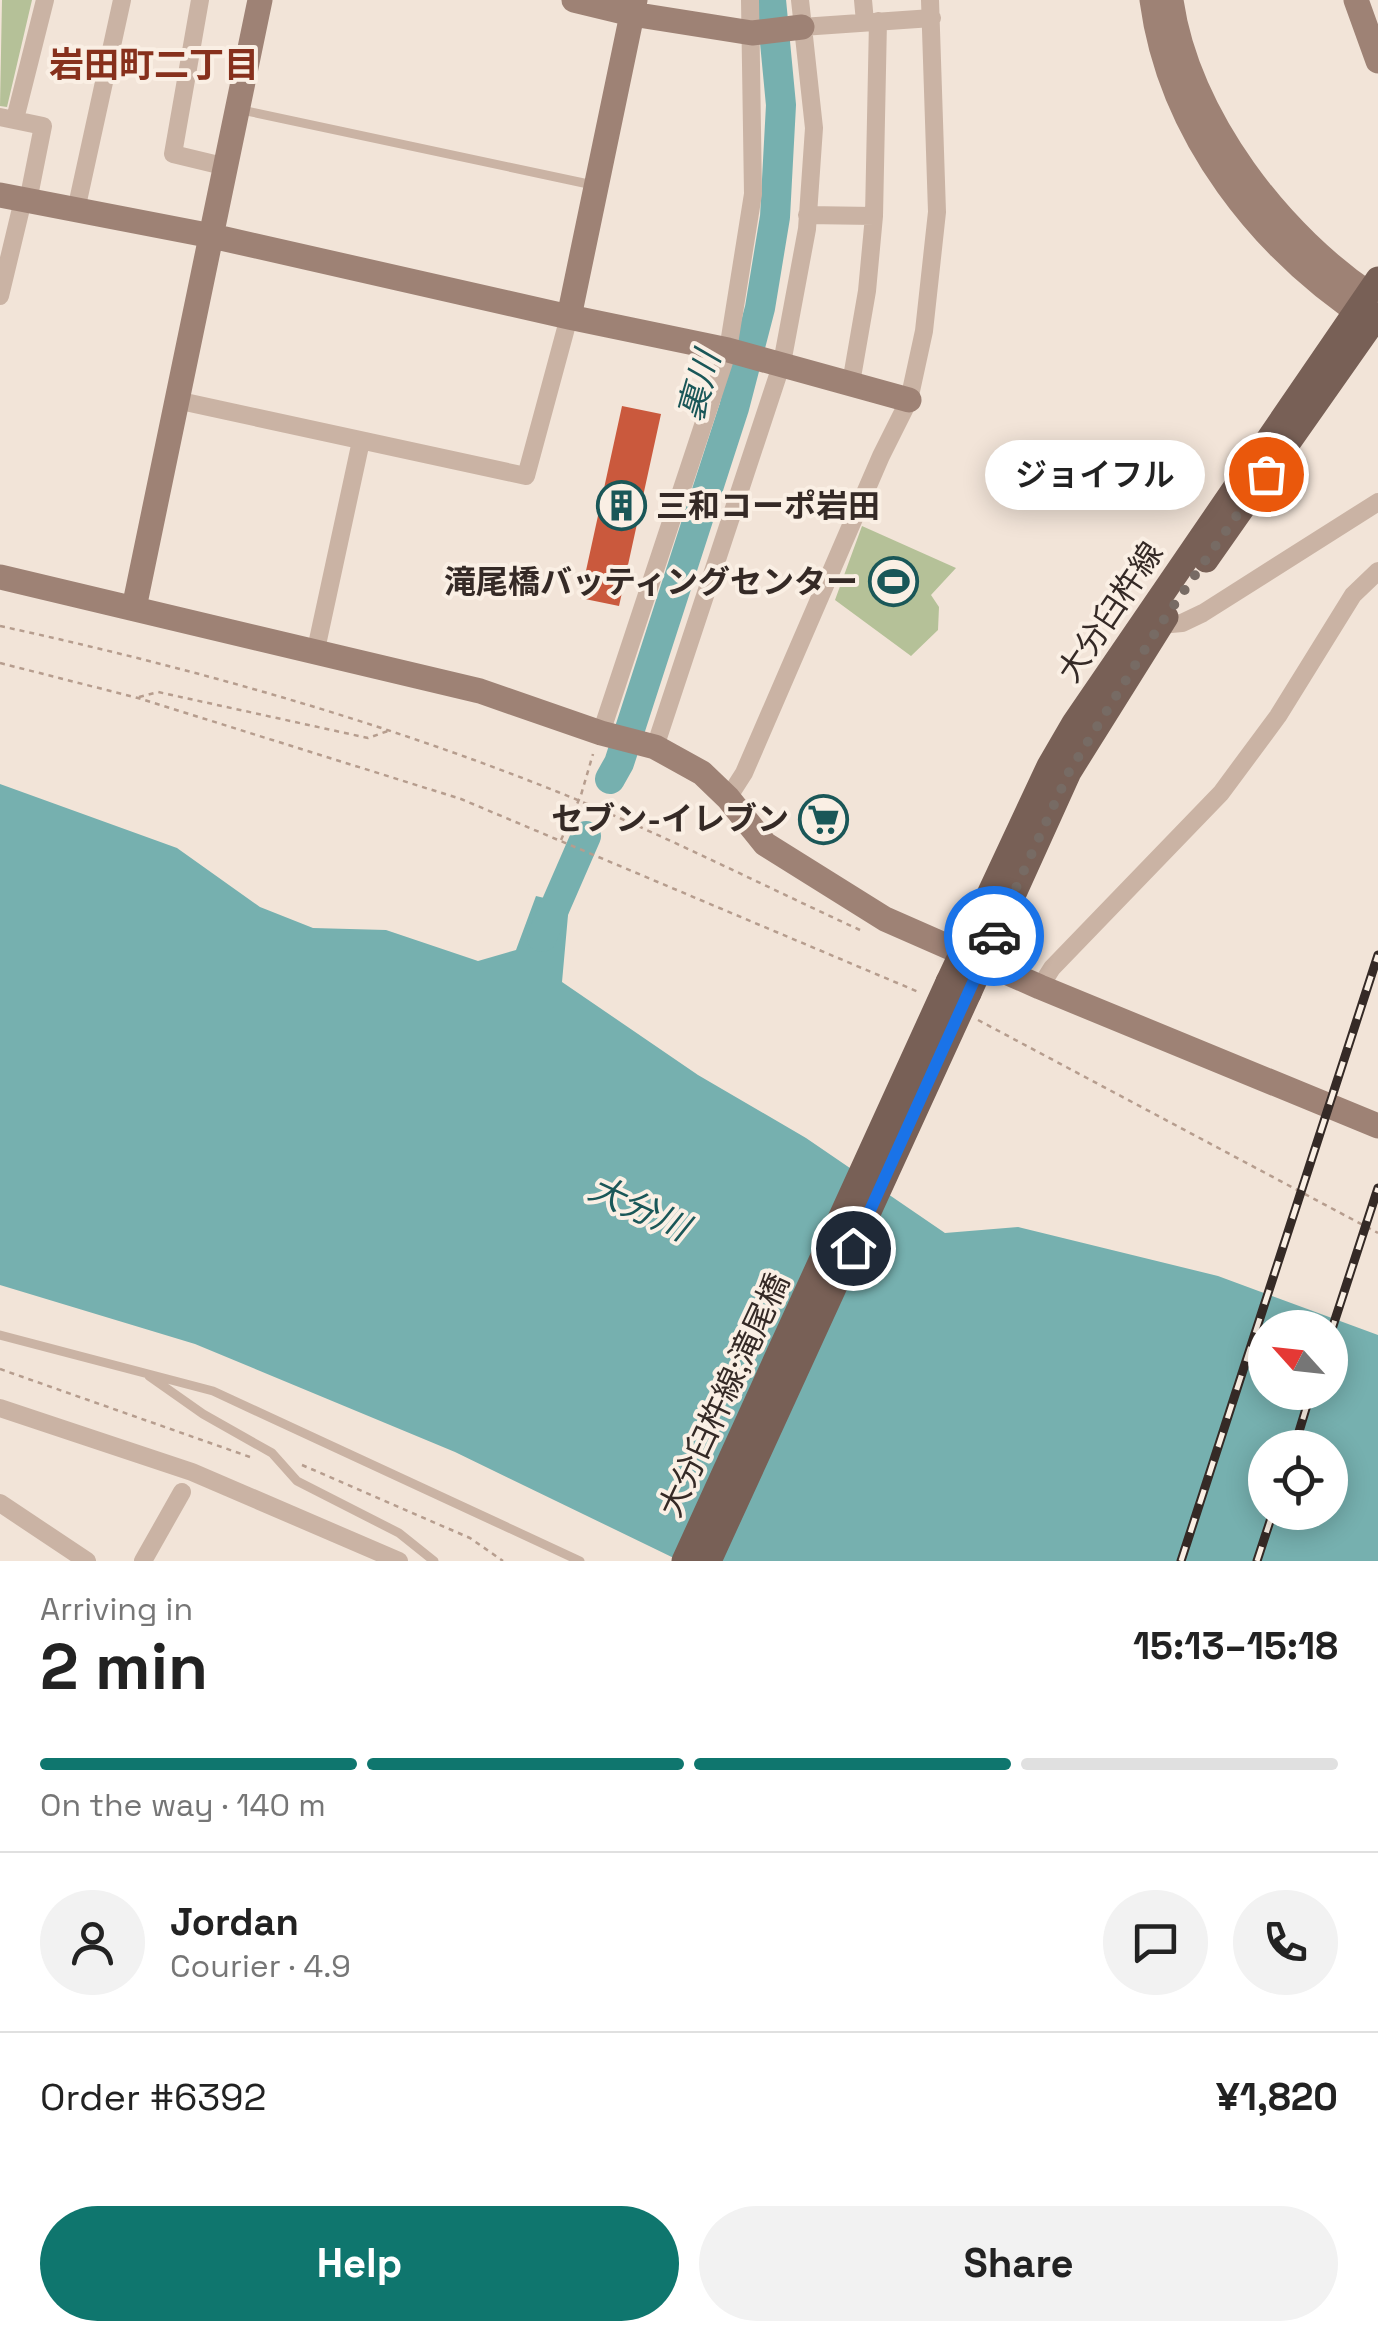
<!DOCTYPE html>
<meta charset="utf-8">
<style>
:root{--surface:#fff;--page:#f2f2f2;--text:#222;--muted:#767676;--line:#e0e0e0;--accent:#0f766e}
body{margin:0;font-family:"Space Grotesk","Noto Sans JP",sans-serif;background:var(--page);color:var(--text);height:100vh;display:flex;flex-direction:column;font-size:38px;white-space:nowrap}
*{box-sizing:border-box;margin:0}
p{font-size:32px;color:var(--muted)}
.icon{flex:none;width:55px;height:55px;fill:none;stroke:currentColor;stroke-width:2;stroke-linecap:round;stroke-linejoin:round}
.map{position:relative;height:1561px;overflow:hidden}
.panel{display:flex;flex-direction:column;background:var(--surface);flex:1}
.panel>*{flex:none}
.needle{width:65px;rotate:297deg}
.tools{position:absolute;left:1248px;top:1310px;display:grid;gap:20px}
.tools a{display:grid;place-items:center;width:100px;height:100px;border-radius:50%;background:var(--surface);box-shadow:0 5px 25px #0003;font-size:50px}
.pin{position:absolute;display:grid;place-items:center;width:85px;height:85px;color:#fff;margin:-42px;border:5px solid #fff;border-radius:50%;box-shadow:0 2px 10px #0007}
.courier{position:absolute;display:grid;place-items:center;width:100px;height:100px;margin:-50px;border:8px solid #1a73e8;border-radius:50%;background:#fff;color:#222;box-shadow:0 2px 12px #0007}
.bubble{position:absolute;height:70px;border-radius:35px;background:var(--surface);box-shadow:0 5px 25px #0003;font-size:32px;font-weight:600;line-height:70px;text-align:center}
.head em{font-style:normal;font-weight:600}
.head div{display:flex;flex-direction:column-reverse}
.head{display:flex;align-items:center;justify-content:space-between;height:170px;padding:0 40px}
h1{font-size:65px;font-weight:600;line-height:75px}
.bar{display:grid;grid-template-columns:repeat(4,1fr);gap:15px 10px;align-content:center;height:120px;padding:0 40px}
.bar i{height:12px;border-radius:8px;background:var(--line)}
.bar .current{background:var(--accent)}
.bar p{grid-column:span 4}
.line{display:flex;align-items:center;gap:25px;padding:0 40px;border-top:2px solid var(--line)}
.line div{flex:1}
.round{display:grid;place-items:center;flex:none;width:105px;height:105px;border-radius:52px;background:var(--page)}
.cta{display:flex;gap:20px;margin-top:auto;padding:20px 40px}
.cta a{flex:1;height:115px;border-radius:60px;background:var(--accent);color:#fff;font-size:40px;font-weight:600;line-height:115px;text-align:center}
.cta a+a{background:var(--page);color:var(--text)}
.map>svg:first-child{display:block}
.green{fill:#b5c198}
.water{fill:#76b0af;fill-rule:evenodd}
.lines{fill:none;stroke-linecap:round;stroke-linejoin:round}
.river{stroke:#76b0af;stroke-width:30}
.building{fill:#ca593d}
.path{stroke:#b69d8e;stroke-width:2.5;stroke-dasharray:5 5;stroke-linecap:butt}
.lane{stroke:#cab3a4;stroke-width:9}
.street{stroke:#cab3a4;stroke-width:18}
.secondary{stroke:#9e8275;stroke-width:25}
.primary{stroke:#786056;stroke-width:25}
.rail-casing{stroke:#352a26;stroke-width:9}
.rail{stroke:#faefe4;stroke-width:5;stroke-dasharray:15;stroke-linecap:butt}
.primary-bridge{stroke:#786056;stroke-width:25}
.done{stroke:#776b64;stroke-width:10;stroke-dasharray:0 18}
.route{stroke:#1a73e8;stroke-width:12}
.labels{text-anchor:middle;dominant-baseline:central;stroke-width:8;stroke-linejoin:round;paint-order:stroke}
.poi-label{font-size:32px;font-weight:bold;fill:#352a26;stroke:#faefe4;text-anchor:end}
.street-label{font-size:32px;fill:#352a26;stroke:#faefe4}
.neighbourhood-label{font-size:35px;font-weight:bold;fill:#87301c;stroke:#faefe4}
.water-label{font-size:35px;font-style:italic;fill:#1a5758;stroke:#faefe4}
</style>
<div class="map">
<svg width="1378" height="1561" viewBox="0 0 1378 1561">
<rect width="100%" height="100%" fill="#f2e4d8"/>
<path class="green" d="M 2,0 L 32,0 L 7,107 L 0,106 Z
M 862,526 L 956,568 L 931,595 L 939,607 L 938,630 L 911,656 L 835,600 Z"/>
<path class="water" d="M 0,784 L 177,848 L 260,907 L 313,928 L 386,930 L 478,961 L 516,950 L 536,896 L 569,904 L 562,982 L 698,1075 L 806,1138 L 945,1233 L 1018,1227 L 1218,1276 L 1378,1335 L 1378,1561 L 680,1561 L 455,1452 L 195,1344 L 0,1285 ZM 1265,1328 L 1330,1328 L 1330,1392 L 1265,1392 ZM 1265,1448 L 1330,1448 L 1330,1512 L 1265,1512 Z"/>
<g class="lines">
<path class="river" d="M 610,779 L 619,763 L 734,408 L 760,308 L 775,217 L 781,105 L 771,0
M 542,937 L 586,836"/>
</g>
<path class="building" d="M 622,406 L 661,414 L 619,606 L 580,598 Z"/>
<g class="lines">
<path class="path" d="M 0,626 C 189,667 378,720 558,792 C 660,833 760,884 860,930
M 0,663 L 138,698 L 461,799 L 921,993
M 139,697 L 158,692 L 368,738 L 388,731
M 561,840 L 581,795 L 593,754
M 978,1020 L 1378,1233
M 0,1369 L 250,1457
M 302,1465 L 470,1538 L 503,1561"/>
<path class="lane" d="M 242,110 L 593,185
M 0,1335 L 213,1391 L 580,1561
M 149,1376 L 203,1414 L 272,1453 L 297,1481 L 399,1533 L 434,1561"/>
<path class="street" d="M 200,0 L 173,154 L 227,167
M 863,0 L 865,22
M 802,27 L 932,18
M 0,117 L 43,126 L 28,201
M 15,119 L 45,0
M 76,210 L 122,0
M 807,215 L 874,216
M 0,296 L 23,200
M 851,383 L 867,291 L 874,216 L 878,21
M 176,400 L 526,476 L 569,317
M 1160,625 L 1182,623 L 1203,613 L 1378,502
M 315,654 L 361,441
M 601,733 L 728,350 L 753,194 L 750,0
M 655,747 L 782,363 L 807,229 L 814,128 L 800,0
M 728,798 L 744,773 L 881,456 L 909,400 L 924,331 L 937,212 L 930,0
M 1040,987 L 1052,968 L 1221,793 L 1278,716 L 1353,595 L 1378,571
M 0,1408 L 192,1472 L 399,1561
M 0,1503 L 87,1561
M 143,1561 L 182,1492"/>
<path class="secondary" d="M 574,0 L 632,14 L 752,33 L 802,27
M 1152,0 C 1170,135 1262,251 1374,323
M 1171,0 C 1187,116 1281,238 1378,300
M 1356,0 L 1378,61
M 0,195 L 212,236 L 569,317 L 728,350 L 909,400
M 569,317 L 635,0
M 0,577 L 480,691 L 601,733 L 655,747 L 702,773 L 728,798 L 765,844 L 885,919 L 1040,987 L 1378,1126
M 134,608 L 260,0"/>
<path class="primary" d="M 1206,560 L 1378,315
M 948,982 L 1049,766 L 1074,723 L 1378,279
M 969,993 L 1069,772 L 1166,617"/>
<defs>
<path id="rail" d="M 1330,1335 L 1378,1188
M 1294,1448 L 1311,1392
M 1181,1561 L 1378,955
M 1257,1561 L 1273,1512"/>
</defs>
<use href="#rail" class="rail-casing"/>
<use href="#rail" class="rail"/>
<path class="primary-bridge" d="M 684,1561 L 948,982
M 709,1561 L 969,993"/>
</g>
<g class="lines">
<path class="done" d="M 994,936 L 1069,772 L 1160,625 L 1266,474"/>
<path class="route" d="M 853,1248 L 994,936"/>
</g>
<defs>
<symbol id="building-ring" viewBox="-11 -11 22 22"><circle r="9.5" fill="#faefe4" stroke="#1a5758" stroke-width="1.5"/><path d="M-4-6H4V6H1V3H-1V6H-4ZM-2.5-4.3h1.7v1.8h-1.7ZM.8-4.3h1.7v1.8H.8ZM-2.5-1h1.7V.8h-1.7ZM.8-1h1.7V.8H.8Z" fill="#1a5758"/></symbol>
<symbol id="stadium-ring" viewBox="-11 -11 22 22"><circle r="9.5" fill="#faefe4" stroke="#1a5758" stroke-width="1.5"/><path d="M0-5a6.5 5 0 1 0 0 10a6.5 5 0 1 0 0-10ZM-3.5-1.8h7v3.6h-7Z" fill="#1a5758"/></symbol>
<symbol id="supermarket-ring" viewBox="-11 -11 22 22"><circle r="9.5" fill="#faefe4" stroke="#1a5758" stroke-width="1.5"/><path d="M-6-5.5h2.5l.6 2H6L4.5 2H-2.5L-4.4-4H-6ZM-1.5 3.2a1.3 1.3 0 1 0 .1 0ZM3 3.2a1.3 1.3 0 1 0 .1 0Z" fill="#1a5758"/></symbol>
</defs>
<g fill-rule="evenodd">
<use href="#building-ring" x="594" y="478" width="55" height="55"/>
<use href="#stadium-ring" x="866" y="554" width="55" height="55"/>
<use href="#supermarket-ring" x="796" y="792" width="55" height="55"/>
</g>
<g class="labels">
<g class="poi-label">
<text x="656" y="506" text-anchor="start">三和コーポ岩田</text>
<text x="858" y="582">滝尾橋バッティングセンター</text>
<text x="789" y="819">セブン-イレブン</text>
</g>
<g class="street-label">
<text transform="translate(1110 612) rotate(-56)">大分臼杵線</text>
<text transform="translate(724 1395) rotate(-65)">大分臼杵線;滝尾橋</text>
</g>
<g class="neighbourhood-label">
<text x="154" y="65">岩田町二丁目</text>
</g>
<g class="water-label">
<text transform="translate(699 386) rotate(-74)">裏川</text>
<text transform="translate(639 1208) rotate(25)">大分川</text>
</g>
</g>
</svg>
<div class="tools">
<a><svg class="needle" viewBox="-14 -14 28 28"><path d="M0-13l5 13h-10z" fill="#e53935"/><path d="M0 13l5-13h-10z" fill="#767676"/></svg></a>
<a><svg class="icon" aria-label="locate" viewBox="0 0 24 24"><circle cx="12" cy="12" r="6"/><path d="M12 2v4M12 18v4M2 12h4M18 12h4"/></svg></a>
</div>
<div class="pin" style="left:1266px;top:474px;background:#ea580c"><svg class="icon" aria-label="bag" viewBox="0 0 24 24"><path d="M5 8h14l-1 12H6zM9 8a3 3 0 0 1 6 0"/></svg></div>
<div class="pin" style="left:853px;top:1248px;background:#1f2937"><svg class="icon" aria-label="home" viewBox="0 0 24 24"><path d="M3 11l9-7 9 7M6 9v11h12V9"/></svg></div>
<div class="courier" style="left:994px;top:936px"><svg class="icon" aria-label="car" viewBox="0 0 24 24"><path d="M5 17H2v-5l4-1 3-4h7l3 4 3 1v5h-3M9 17h6M6 11h13"/><circle cx="7" cy="17" r="2"/><circle cx="17" cy="17" r="2"/></svg></div>
<div class="bubble" style="left:985px;top:440px;width:220px">ジョイフル</div>
</div>
<section class="panel">
<div class="head"><div><h1>2 min</h1><p>Arriving in</p></div><em>15:13–15:18</em></div>
<div class="bar"><i class="current"></i><i class="current"></i><i class="current"></i><i></i><p>On the way · 140 m</p></div>
<div class="line" style="height:180px"><a class="round"><svg class="icon" aria-label="person" viewBox="0 0 24 24"><circle cx="12" cy="8" r="4"/><path d="M4 21q1-7 8-7t8 7"/></svg></a><div><b>Jordan</b><p>Courier · 4.9</p></div><a class="round"><svg class="icon" aria-label="chat" viewBox="0 0 24 24"><path d="M4 5h16v11H9l-5 4z"/></svg></a><a class="round"><svg class="icon" aria-label="phone" viewBox="0 0 24 24"><path d="M5 4h4l2 5-3 2q2 4 5 5l2-3 5 2v4C11 20 4 13 5 4z"/></svg></a></div>
<div class="line" style="height:130px"><div>Order #6392</div><b>¥1,820</b></div>
<div class="cta"><a>Help</a><a>Share</a></div>
</section>
